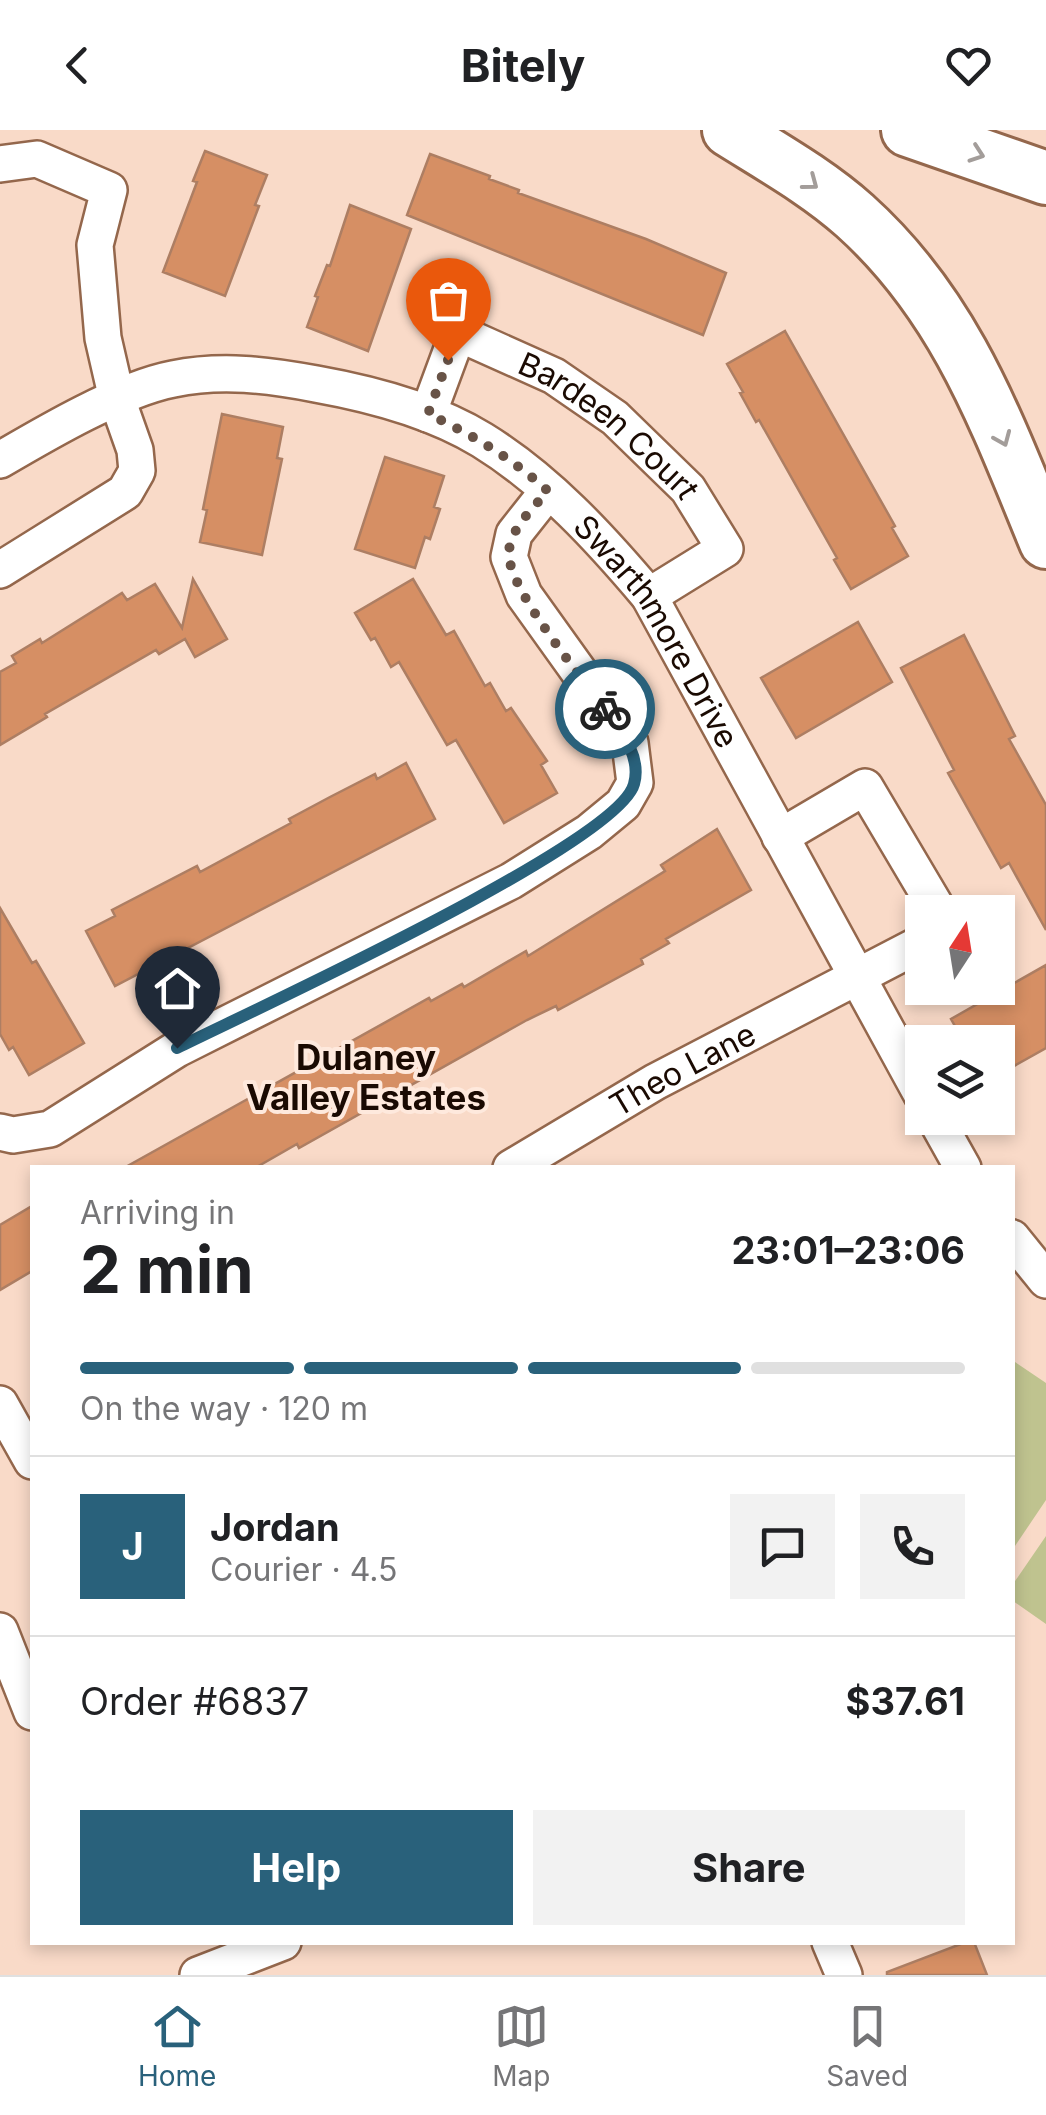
<!DOCTYPE html>
<meta charset="utf-8">
<style>
:root{--surface:#fff;--page:#f2f2f2;--text:#202124;--muted:#757577;--line:#e0e0e0;--accent:#29617b}
body{margin:0;font-family:Inter,sans-serif;background:var(--page);color:var(--text);height:100vh;display:flex;flex-direction:column;font-size:38px;white-space:nowrap}
*{box-sizing:border-box;margin:0}
p{font-size:32px;color:var(--muted)}
.icon{flex:none;width:55px;height:55px;fill:none;stroke:currentColor;stroke-width:2;stroke-linecap:round;stroke-linejoin:round}
.map{position:relative;flex:1;overflow:hidden}
.drawer{position:absolute;left:30px;top:1035px;width:985px;height:780px;display:flex;flex-direction:column;background:var(--surface);border-radius:0px;box-shadow:0 5px 15px #0003}
.drawer>*{flex:none}
.needle{width:65px;rotate:12deg}
.fabs{position:absolute;left:905px;top:765px;display:grid;gap:20px}
.fabs a{display:grid;place-items:center;width:110px;height:110px;border-radius:0px;background:var(--surface);box-shadow:0 5px 15px #0003;font-size:50px}
.pin{position:absolute;display:grid;place-items:center;width:85px;height:85px;color:#fff;margin:-102px -42px;border-radius:50% 50% 50% 0;rotate:-45deg;box-shadow:0 0 10px #0007}
.pin .icon{rotate:45deg}
.courier{position:absolute;display:grid;place-items:center;width:100px;height:100px;margin:-50px;border:8px solid #29617b;border-radius:50%;background:#fff;color:#222;box-shadow:0 2px 12px #0007}
.head em{font-style:normal;font-weight:700}
.head div{display:flex;flex-direction:column-reverse}
.head{display:flex;align-items:center;justify-content:space-between;height:170px;padding:0 50px}
h1{font-size:65px;font-weight:700;line-height:75px}
.bar{display:grid;grid-template-columns:repeat(4,1fr);gap:15px 10px;align-content:center;height:120px;padding:0 50px}
.bar i{height:12px;border-radius:8px;background:var(--line)}
.bar .current{background:var(--accent)}
.bar p{grid-column:span 4}
.line{display:flex;align-items:center;gap:25px;padding:0 50px;border-top:2px solid var(--line)}
.line div{flex:1}
.round{display:grid;place-items:center;flex:none;width:105px;height:105px;border-radius:0px;background:var(--page)}
.cta{display:flex;gap:20px;margin-top:auto;padding:20px 50px}
.cta a{flex:1;height:115px;border-radius:0px;background:var(--accent);color:#fff;font-size:40px;font-weight:700;line-height:115px;text-align:center}
.cta a+a{background:var(--page);color:var(--text)}
header{display:flex;justify-content:space-between;align-items:center;height:130px;padding:0 50px;background:var(--surface);font-size:45px;font-weight:700}
.dock{display:flex;justify-content:space-around;align-items:center;height:140px;border-top:2px solid var(--line);background:var(--surface);font-size:28px;color:var(--muted)}
.dock a{display:grid;justify-items:center;gap:5px}
.dock .current{color:var(--accent)}
.map>svg:first-child{display:block}
.green{fill:#bfc38f}
.building{fill:#d68f64;stroke:#ad7e63;stroke-width:2.5}
.lines{fill:none;stroke-linecap:round;stroke-linejoin:round}
.minor-casing{stroke:#94674c;stroke-width:40}
.highway-casing{stroke:#94674c;stroke-width:58}
.minor{stroke:#fff;stroke-width:35}
.highway{stroke:#fff;stroke-width:52}
.oneway{stroke:#a39d9a}
.done{stroke:#685347;stroke-width:10;stroke-dasharray:0 18}
.route{stroke:#29617b;stroke-width:12}
.labels{text-anchor:middle;dominant-baseline:central;stroke-width:8;stroke-linejoin:round;paint-order:stroke}
.street-label{font-size:32px;fill:#1a0a02;stroke:#fee9dd}
.neighbourhood-label{font-size:35px;font-weight:bold;fill:#1a0a02;stroke:#fee9dd}
</style>
<header><svg class="icon" aria-label="back" viewBox="0 0 24 24"><path d="M15 5l-7 7 7 7"/></svg>Bitely<svg class="icon" aria-label="heart" viewBox="0 0 24 24"><path d="M12 20l-8-8c-3-5 5-10 8-4 3-6 11-1 8 4z"/></svg></header>
<div class="map">
<svg width="1046" height="1845" viewBox="0 0 1046 1845">
<rect width="100%" height="100%" fill="#f9dac8"/>
<path class="green" d="M 1012,1230 L 1046,1253 L 1046,1370 L 1013,1419 Z
M 1046,1406 L 1046,1494 L 1013,1471 L 1013,1454 Z"/>
<path class="building" d="M 205,21 L 267,45 L 255,75 L 259,76 L 225,166 L 163,142 L 197,52 L 193,51 Z
M 430,24 L 490,46 L 489,49 L 519,60 L 518,63 L 646,109 L 726,143 L 703,205 L 407,85 Z
M 350,75 L 411,99 L 368,221 L 307,197 L 318,167 L 315,166 L 327,135 L 330,136 Z
M 785,201 L 895,396 L 892,398 L 908,426 L 851,459 L 834,430 L 837,428 L 759,290 L 756,292 L 740,263 L 743,262 L 727,234 Z
M 222,284 L 283,297 L 277,328 L 282,329 L 262,425 L 200,412 L 207,380 L 203,379 Z
M 385,327 L 444,346 L 434,377 L 440,379 L 430,409 L 425,407 L 415,438 L 355,419 Z
M 193,449 L 227,509 L 195,527 L 185,509 L 159,524 L 156,520 L 45,584 L 47,587 L 0,615 L 0,542 L 16,533 L 12,526 L 40,509 L 42,513 L 122,463 L 127,470 L 155,454 L 182,498 Z
M 413,449 L 446,505 L 454,501 L 485,556 L 490,553 L 506,581 L 511,578 L 547,631 L 541,635 L 557,663 L 504,693 L 456,610 L 447,615 L 399,532 L 391,537 L 375,508 L 371,510 L 355,483 Z
M 858,492 L 892,552 L 796,608 L 761,548 Z
M 964,505 L 1015,606 L 1009,609 L 1046,675 L 1046,800 L 1009,733 L 1001,738 L 948,643 L 954,640 L 901,538 Z
M 406,633 L 435,689 L 115,856 L 86,801 L 115,786 L 112,780 L 197,736 L 200,742 L 291,693 L 289,689 L 330,667 L 375,644 L 377,649 Z
M 717,699 L 751,760 L 666,809 L 669,813 L 641,829 L 643,834 L 558,880 L 556,876 L 527,890 L 299,1018 L 297,1014 L 255,1038 L 124,1038 L 429,868 L 431,871 L 462,854 L 464,857 L 526,821 L 528,826 L 665,741 L 661,735 Z
M 0,778 L 32,833 L 36,831 L 84,913 L 29,945 L 13,917 L 9,920 L 0,904 Z
M 1046,835 L 1046,918 L 998,945 L 998,912 L 964,912 L 951,889 Z
M 32,1076 L 32,1141 L 0,1160 L 0,1095 Z
M 966,1812 L 974,1812 L 987,1845 L 887,1845 L 887,1842 Z"/>
<g class="lines">
<defs>
<g id="minor">
<path d="M 0,34 L 37,29 L 109,60 L 95,115 L 103,208 L 117,269 L 135,320 L 137,341 L 125,362 L 0,440"/>
<path id="s1" d="M 428,284 L 458,203 L 554,246 L 615,288 L 688,359 L 725,419 L 649,466"/>
<path id="s2" d="M 0,330 C 46,303 121,259 173,249 C 222,239 268,245 316,254 C 372,264 433,280 482,310 C 547,350 600,408 649,466 L 922,965"/>
<path d="M 780,707 L 865,657 L 939,782"/>
<path d="M 935,988 L 963,1038"/>
<path d="M 0,1002 L 13,1005 L 50,999 L 177,919 L 511,751 L 589,702 L 623,674 L 635,653 L 630,613 L 524,465 L 509,427 L 514,404 L 548,361"/>
<path id="s3" d="M 511,1038 L 655,952 L 922,813"/>
<path d="M 1012,1108 L 1046,1150"/>
<path d="M 0,1274 L 32,1331"/>
<path d="M 0,1501 L 32,1582"/>
<path d="M 830,1812 L 844,1845"/>
<path d="M 198,1845 L 283,1812"/>
</g>
<path id="highway" d="M 729,0 C 772,27 817,52 855,86 C 956,177 996,291 1046,412
M 908,0 L 1046,48"/>
</defs>
<use href="#minor" class="minor-casing"/>
<use href="#highway" class="highway-casing"/>
<use href="#minor" class="minor"/>
<use href="#highway" class="highway"/>
</g>
<defs><path id="oneway-chevron" d="M-2-3.5L2.5 0L-2 3.5" fill="none" stroke-width="1.6" stroke-linecap="round" stroke-linejoin="round" transform="scale(2.5)"/></defs>
<g class="oneway">
<use href="#oneway-chevron" transform="translate(977 24) rotate(19)"/>
<use href="#oneway-chevron" transform="translate(811 53) rotate(37)"/>
<use href="#oneway-chevron" transform="translate(1003 309) rotate(67)"/>
</g>
<g class="lines">
<path class="done" d="M 448,230 L 428,284 C 473,305 511,328 548,361 C 532,379 507,402 509,427 C 513,465 581,546 605,579"/>
<path class="route" d="M 177,918 C 249,882 618,714 634,654 C 642,626 620,600 605,579"/>
</g>
<g class="labels">
<g class="street-label">
<text stroke="none"><textPath href="#s1" startOffset="265">Bardeen Court</textPath></text>
<text stroke="none"><textPath href="#s2" startOffset="775">Swarthmore Drive</textPath></text>
<text stroke="none"><textPath href="#s3" startOffset="198">Theo Lane</textPath></text>
</g>
<g class="neighbourhood-label">
<text x="366" y="927">Dulaney<tspan x="366" dy="40">Valley Estates</tspan></text>
</g>
</g>
</svg>
<div class="fabs">
<a><svg class="needle" viewBox="-14 -14 28 28"><path d="M0-13l5 13h-10z" fill="#e53935"/><path d="M0 13l5-13h-10z" fill="#757577"/></svg></a>
<a><svg class="icon" aria-label="layers" viewBox="0 0 24 24"><path d="M12 4l9 5-9 5-9-5zM3 14l9 5 9-5"/></svg></a>
</div>
<div class="pin" style="left:448px;top:230px;background:#ea580c"><svg class="icon" aria-label="bag" viewBox="0 0 24 24"><path d="M5 8h14l-1 12H6zM9 8a3 3 0 0 1 6 0"/></svg></div>
<div class="pin" style="left:177px;top:918px;background:#1f2937"><svg class="icon" aria-label="home" viewBox="0 0 24 24"><path d="M3 11l9-7 9 7M6 9v11h12V9"/></svg></div>
<div class="courier" style="left:605px;top:579px"><svg class="icon" aria-label="bike" viewBox="0 0 24 24"><circle cx="6" cy="16" r="4"/><circle cx="18" cy="16" r="4"/><path d="M6 16l4-8h5l3 8M10 8l3 8H6M13 5h3"/></svg></div>
<section class="drawer">
<div class="head"><div><h1>2 min</h1><p>Arriving in</p></div><em>23:01–23:06</em></div>
<div class="bar"><i class="current"></i><i class="current"></i><i class="current"></i><i></i><p>On the way · 120 m</p></div>
<div class="line" style="height:180px"><b class="round" style="background:var(--accent);color:#fff">J</b><div><b>Jordan</b><p>Courier · 4.5</p></div><a class="round"><svg class="icon" aria-label="chat" viewBox="0 0 24 24"><path d="M4 5h16v11H9l-5 4z"/></svg></a><a class="round"><svg class="icon" aria-label="phone" viewBox="0 0 24 24"><path d="M5 4h4l2 5-3 2q2 4 5 5l2-3 5 2v4C11 20 4 13 5 4z"/></svg></a></div>
<div class="line" style="height:130px"><div>Order #6837</div><b>$37.61</b></div>
<div class="cta"><a>Help</a><a>Share</a></div>
</section>
</div>
<nav class="dock">
<a class="current"><svg class="icon" aria-label="home" viewBox="0 0 24 24"><path d="M3 11l9-7 9 7M6 9v11h12V9"/></svg>Home</a>
<a><svg class="icon" aria-label="map" viewBox="0 0 24 24"><path d="M3 6l6-2 6 2 6-2v14l-6 2-6-2-6 2zM9 4v14M15 6v14"/></svg>Map</a>
<a><svg class="icon" aria-label="saved" viewBox="0 0 24 24"><path d="M7 4h10v16l-5-4-5 4z"/></svg>Saved</a>
</nav>
